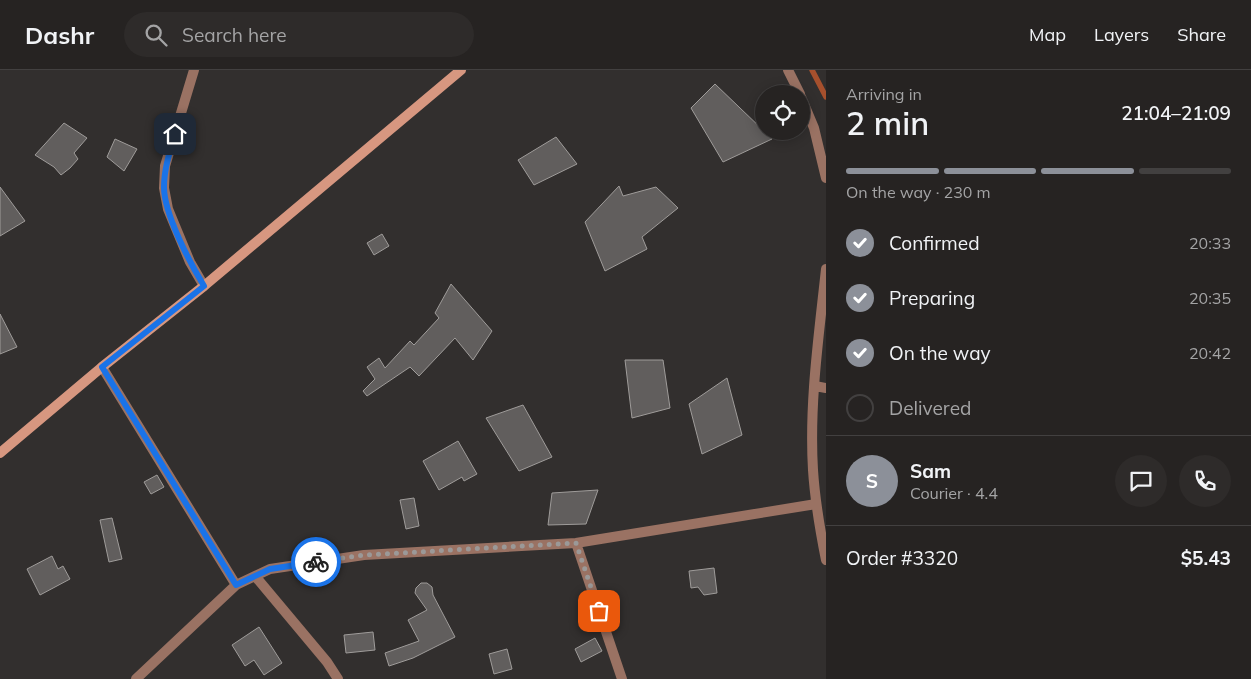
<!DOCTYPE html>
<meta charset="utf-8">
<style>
:root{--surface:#262322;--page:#2e2b2a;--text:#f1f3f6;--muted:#a4a4a5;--line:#424040;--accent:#8c9099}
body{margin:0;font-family:Mulish,sans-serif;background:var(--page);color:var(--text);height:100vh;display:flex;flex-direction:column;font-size:19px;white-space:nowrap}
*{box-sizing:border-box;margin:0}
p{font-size:16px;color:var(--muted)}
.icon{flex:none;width:28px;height:28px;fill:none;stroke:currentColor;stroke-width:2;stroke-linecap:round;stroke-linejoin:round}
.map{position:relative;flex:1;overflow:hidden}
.sheet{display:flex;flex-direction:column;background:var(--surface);width:425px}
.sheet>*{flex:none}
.fabs{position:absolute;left:755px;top:15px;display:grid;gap:10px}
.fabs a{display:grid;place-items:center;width:55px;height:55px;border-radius:50%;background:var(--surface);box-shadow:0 2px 12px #0003,0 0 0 1px var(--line);font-size:25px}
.pin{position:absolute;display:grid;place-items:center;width:42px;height:42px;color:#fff;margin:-21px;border-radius:10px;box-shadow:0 2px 8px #0006}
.courier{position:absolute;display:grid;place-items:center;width:50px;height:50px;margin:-25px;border:4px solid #1a73e8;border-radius:50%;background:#fff;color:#222;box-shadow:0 1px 6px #0007}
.headline em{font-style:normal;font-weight:600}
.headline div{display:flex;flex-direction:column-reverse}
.headline{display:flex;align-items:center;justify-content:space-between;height:85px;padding:0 20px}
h1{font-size:32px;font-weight:600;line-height:38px}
.bar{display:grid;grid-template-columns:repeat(4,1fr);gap:8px 5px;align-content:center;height:60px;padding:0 20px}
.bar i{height:6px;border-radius:4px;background:var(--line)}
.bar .selected{background:var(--accent)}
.bar p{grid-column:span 4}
.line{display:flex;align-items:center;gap:12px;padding:0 20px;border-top:1px solid var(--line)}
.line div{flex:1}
.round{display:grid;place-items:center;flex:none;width:52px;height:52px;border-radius:26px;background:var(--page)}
ol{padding:0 20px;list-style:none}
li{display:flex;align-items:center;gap:15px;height:55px}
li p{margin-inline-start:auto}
li .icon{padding:5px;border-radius:50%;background:var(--accent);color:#fff;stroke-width:4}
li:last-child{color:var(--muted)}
li i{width:28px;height:28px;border:2px solid var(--line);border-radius:50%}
header{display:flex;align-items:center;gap:30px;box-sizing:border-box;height:70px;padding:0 25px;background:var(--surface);border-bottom:1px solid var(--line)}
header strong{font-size:24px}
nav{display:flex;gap:28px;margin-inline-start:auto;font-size:18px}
.search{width:350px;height:45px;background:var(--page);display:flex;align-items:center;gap:12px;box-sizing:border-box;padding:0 18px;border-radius:28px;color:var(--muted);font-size:19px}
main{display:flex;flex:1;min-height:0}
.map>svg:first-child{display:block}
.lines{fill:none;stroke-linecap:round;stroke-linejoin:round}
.stream{stroke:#a6502d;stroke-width:5.5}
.building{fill:#615e5d;stroke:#9f9c9a}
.minor{stroke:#9a7263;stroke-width:10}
.secondary{stroke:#d79780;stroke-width:10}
.done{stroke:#9b9998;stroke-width:5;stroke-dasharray:0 9}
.route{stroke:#1a73e8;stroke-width:6}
</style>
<header>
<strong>Dashr</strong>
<div class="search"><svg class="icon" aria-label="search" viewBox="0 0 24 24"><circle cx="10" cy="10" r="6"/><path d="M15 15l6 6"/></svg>Search here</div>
<nav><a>Map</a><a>Layers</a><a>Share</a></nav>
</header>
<main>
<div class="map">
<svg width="826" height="609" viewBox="0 0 826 609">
<rect width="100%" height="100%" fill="#322f2e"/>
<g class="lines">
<path class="stream" d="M 812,0 L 826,27"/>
</g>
<path class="building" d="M 715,14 L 764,61 L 772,69 L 723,92 L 691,38 Z
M 64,53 L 87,68 L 74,83 L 78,89 L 70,98 L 61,105 L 54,97 L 35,85 Z
M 556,67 L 577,94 L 534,115 L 518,90 Z
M 115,69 L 137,79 L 124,101 L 107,87 Z
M 619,116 L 623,126 L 656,117 L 678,138 L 642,167 L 647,179 L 605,201 L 585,152 Z
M 0,117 L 25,151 L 0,166 Z
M 382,164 L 389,176 L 374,185 L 367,173 Z
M 451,214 L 492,261 L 473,290 L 455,268 L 419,306 L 410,297 L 367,326 L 363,321 L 375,309 L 367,297 L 379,288 L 385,298 L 410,271 L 414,275 L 439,248 L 435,243 Z
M 0,244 L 17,277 L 0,284 Z
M 625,290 L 663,290 L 670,338 L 632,348 Z
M 727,308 L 742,365 L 702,384 L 689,334 Z
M 523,335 L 552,387 L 519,401 L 486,348 Z
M 458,371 L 477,404 L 464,411 L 462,407 L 439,420 L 423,391 Z
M 157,405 L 164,417 L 151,424 L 144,412 Z
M 598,420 L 586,454 L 548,455 L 552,423 Z
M 414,428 L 419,456 L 406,459 L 400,430 Z
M 112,448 L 122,489 L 109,492 L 100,450 Z
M 52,486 L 58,499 L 63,496 L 70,509 L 40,525 L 27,499 Z
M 714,498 L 717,523 L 704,525 L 698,517 L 691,518 L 689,501 Z
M 421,513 L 427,513 L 432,517 L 433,525 L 455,567 L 413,588 L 389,596 L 385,583 L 419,571 L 408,550 L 427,540 L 415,523 L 416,518 Z
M 259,557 L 282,593 L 264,605 L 254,590 L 245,596 L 232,575 Z
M 373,562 L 375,580 L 346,583 L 344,565 Z
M 595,568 L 602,581 L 581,592 L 575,579 Z
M 507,579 L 512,599 L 494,604 L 489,584 Z"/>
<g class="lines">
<path class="minor" d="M 194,0 L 165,96 L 164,118 L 168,139 L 190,192 L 204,216
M 788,0 L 800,24
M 801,27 L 814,58 L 826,108
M 826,199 C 819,265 809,333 813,400 C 815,431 820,460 826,490
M 102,297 L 236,515
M 815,316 L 826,318
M 576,473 L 622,609
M 255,506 L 327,592 L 338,609
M 136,609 L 236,515 L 270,499 L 364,485 L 576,473 L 816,434"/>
<path class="secondary" d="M 0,383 L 102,297 L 204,216 L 461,0"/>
</g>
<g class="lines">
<path class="done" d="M 316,492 L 364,485 L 576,473 L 599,541"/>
<path class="route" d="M 175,64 C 170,81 164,99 164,117 C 164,144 190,193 204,216 L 102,297 L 236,515 L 270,499 L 316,492"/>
</g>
</svg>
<div class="fabs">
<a><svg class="icon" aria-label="locate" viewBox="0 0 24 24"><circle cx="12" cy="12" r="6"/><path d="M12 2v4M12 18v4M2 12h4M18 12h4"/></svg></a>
</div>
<div class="pin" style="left:599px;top:541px;background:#ea580c"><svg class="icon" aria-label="bag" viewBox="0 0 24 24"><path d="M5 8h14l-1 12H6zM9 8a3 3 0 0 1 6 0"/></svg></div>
<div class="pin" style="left:175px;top:64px;background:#1f2937"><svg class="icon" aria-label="home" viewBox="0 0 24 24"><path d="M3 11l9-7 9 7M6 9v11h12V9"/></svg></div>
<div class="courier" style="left:316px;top:492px"><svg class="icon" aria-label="bike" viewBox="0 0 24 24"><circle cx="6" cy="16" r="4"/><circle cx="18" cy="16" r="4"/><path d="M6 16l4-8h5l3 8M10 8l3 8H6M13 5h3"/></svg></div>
</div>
<section class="sheet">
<div class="headline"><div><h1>2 min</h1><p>Arriving in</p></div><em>21:04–21:09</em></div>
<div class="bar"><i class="selected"></i><i class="selected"></i><i class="selected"></i><i></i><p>On the way · 230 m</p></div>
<ol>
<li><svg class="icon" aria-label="check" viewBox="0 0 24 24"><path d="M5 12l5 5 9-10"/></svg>Confirmed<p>20:33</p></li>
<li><svg class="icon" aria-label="check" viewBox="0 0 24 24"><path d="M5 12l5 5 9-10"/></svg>Preparing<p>20:35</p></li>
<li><svg class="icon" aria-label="check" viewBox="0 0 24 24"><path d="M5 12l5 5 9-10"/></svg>On the way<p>20:42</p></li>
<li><i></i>Delivered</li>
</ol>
<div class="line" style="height:90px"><b class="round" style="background:var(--accent);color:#fff">S</b><div><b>Sam</b><p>Courier · 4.4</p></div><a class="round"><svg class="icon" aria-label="chat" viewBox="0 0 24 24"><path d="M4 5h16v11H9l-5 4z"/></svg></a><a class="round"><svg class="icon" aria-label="phone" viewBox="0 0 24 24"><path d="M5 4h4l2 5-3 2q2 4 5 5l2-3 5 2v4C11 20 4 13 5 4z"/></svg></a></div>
<div class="line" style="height:65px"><div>Order #3320</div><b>$5.43</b></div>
</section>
</main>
